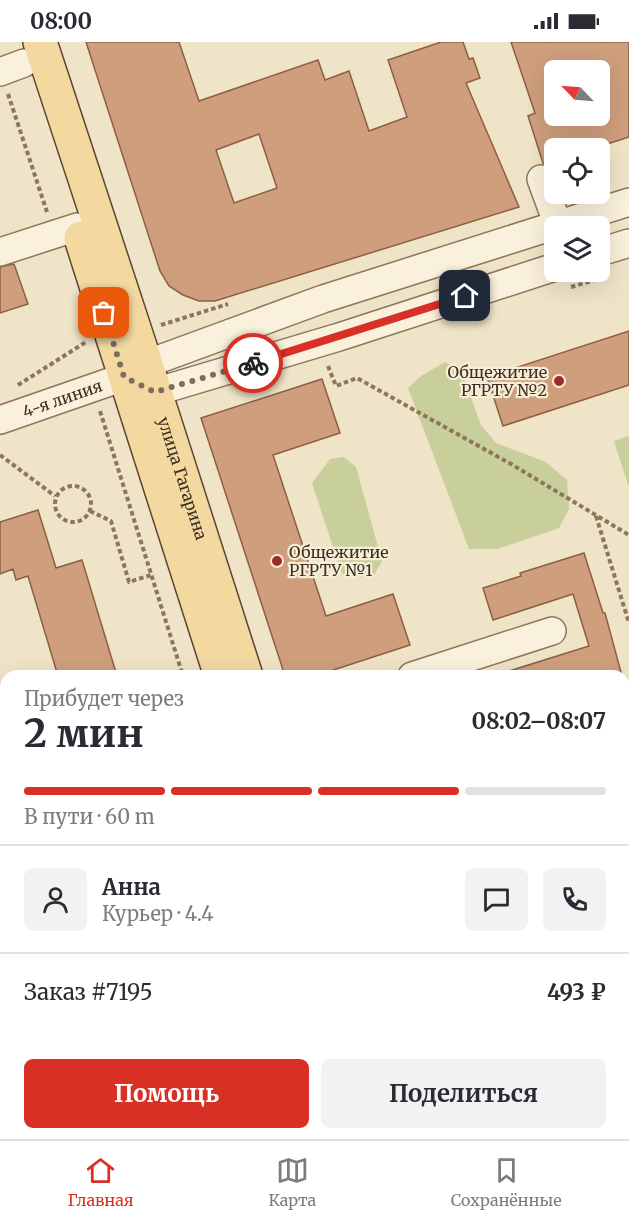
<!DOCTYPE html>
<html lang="ru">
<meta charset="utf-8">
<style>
:root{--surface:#fff;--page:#f2f2f3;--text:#2b2b33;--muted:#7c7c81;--line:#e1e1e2;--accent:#d93025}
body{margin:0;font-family:Merriweather,serif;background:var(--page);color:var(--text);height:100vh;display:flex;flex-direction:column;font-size:22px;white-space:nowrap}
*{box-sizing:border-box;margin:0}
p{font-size:20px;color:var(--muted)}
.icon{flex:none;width:33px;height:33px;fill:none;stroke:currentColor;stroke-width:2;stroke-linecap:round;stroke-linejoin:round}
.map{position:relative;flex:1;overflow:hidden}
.side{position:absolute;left:0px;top:628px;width:630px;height:470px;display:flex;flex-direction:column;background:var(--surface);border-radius:18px 18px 0 0;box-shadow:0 6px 24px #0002}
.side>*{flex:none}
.needle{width:39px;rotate:295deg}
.fabs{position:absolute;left:544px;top:18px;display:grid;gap:12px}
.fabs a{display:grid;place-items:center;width:66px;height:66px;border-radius:9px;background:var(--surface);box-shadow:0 6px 24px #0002;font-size:30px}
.pin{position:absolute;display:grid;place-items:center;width:51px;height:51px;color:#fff;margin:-26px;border-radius:12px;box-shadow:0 3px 9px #0006}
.courier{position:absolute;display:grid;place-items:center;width:60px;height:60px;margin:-30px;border:4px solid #d93025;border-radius:50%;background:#fff;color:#222;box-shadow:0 2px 8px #0007}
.headline em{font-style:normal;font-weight:700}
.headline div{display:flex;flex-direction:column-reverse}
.headline{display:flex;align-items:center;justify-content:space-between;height:102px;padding:0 24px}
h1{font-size:39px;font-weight:700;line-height:45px}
.bar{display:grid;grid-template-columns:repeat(4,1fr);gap:9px 6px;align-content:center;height:72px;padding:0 24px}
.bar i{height:8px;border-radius:4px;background:var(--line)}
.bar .on{background:var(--accent)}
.bar p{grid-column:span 4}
.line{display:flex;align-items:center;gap:15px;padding:0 24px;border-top:2px solid var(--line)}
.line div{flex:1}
.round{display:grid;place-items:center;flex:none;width:63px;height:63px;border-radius:9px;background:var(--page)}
.button{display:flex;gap:12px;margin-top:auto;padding:12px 24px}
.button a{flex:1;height:69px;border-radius:9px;background:var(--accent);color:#fff;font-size:24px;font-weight:700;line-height:69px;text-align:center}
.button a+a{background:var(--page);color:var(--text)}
.status{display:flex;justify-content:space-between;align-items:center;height:42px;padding:0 30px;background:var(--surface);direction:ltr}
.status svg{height:16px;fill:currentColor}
.dock{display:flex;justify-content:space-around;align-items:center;height:84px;border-top:2px solid var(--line);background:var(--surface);font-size:16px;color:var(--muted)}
.dock a{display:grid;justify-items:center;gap:3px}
.dock .on{color:var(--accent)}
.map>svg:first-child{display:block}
.green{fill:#c9cf9b}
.building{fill:#cf9f7d;stroke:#8d5f41;stroke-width:1.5;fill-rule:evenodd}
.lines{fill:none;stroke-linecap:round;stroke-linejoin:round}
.minor-casing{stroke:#8d765c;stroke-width:30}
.major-casing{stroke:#5b4430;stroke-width:36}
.path{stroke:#8d765c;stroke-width:4;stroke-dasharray:4.5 3;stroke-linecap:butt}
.minor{stroke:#faf1dc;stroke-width:27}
.major{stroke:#f3d9a0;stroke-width:33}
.done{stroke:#7c6e5b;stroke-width:6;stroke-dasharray:0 10.8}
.route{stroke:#d93025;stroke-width:8}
.poi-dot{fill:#9e2a2b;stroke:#f7eed8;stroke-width:2}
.labels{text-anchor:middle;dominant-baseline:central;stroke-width:4.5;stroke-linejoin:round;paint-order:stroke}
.poi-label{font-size:16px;fill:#3d2e20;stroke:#f7eed8;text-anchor:end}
.street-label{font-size:16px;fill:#3d2e20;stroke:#f7eed8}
</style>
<div class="status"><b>08:00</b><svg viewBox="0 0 49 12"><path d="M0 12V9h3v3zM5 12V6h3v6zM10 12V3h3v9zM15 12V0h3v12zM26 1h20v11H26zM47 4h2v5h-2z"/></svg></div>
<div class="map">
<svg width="629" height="1097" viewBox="0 0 629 1097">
<rect width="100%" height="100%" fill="#f0e4c8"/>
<path class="green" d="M 445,320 L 461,328 L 481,383 L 496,401 L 546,420 L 567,438 L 569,467 L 559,486 L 498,507 L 469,507 L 408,346 L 421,334 Z
M 629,394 L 629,446 L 614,399 Z
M 344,415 L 356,425 L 382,519 L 374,533 L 365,535 L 342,532 L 312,441 L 330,417 Z
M 624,727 L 629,727 L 629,967 L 624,969 Z
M 624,1009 L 629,1025 L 629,1095 L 624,1097 L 518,1097 L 520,1092 L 624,1092 Z"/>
<path class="building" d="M 86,0 L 179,0 L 199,59 L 318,18 L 325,38 L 349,29 L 369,89 L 407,75 L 388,18 L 441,0 L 463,0 L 469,17 L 473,16 L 480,36 L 466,41 L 519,165 L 215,259 L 199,259 L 183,253 L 169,244 L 160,229 ZM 259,92 L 277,146 L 234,161 L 216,108 Z
M 511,0 L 629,0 L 629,95 L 595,106 L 555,106 L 555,130 L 551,125 L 543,121 L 528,74 L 535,71 ZM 555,28 L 600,28 L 600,74 L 555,74 Z
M 14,222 L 28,262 L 0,271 L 0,225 Z
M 629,289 L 629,343 L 503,384 L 487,335 Z
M 322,337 L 340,391 L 273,413 L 326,574 L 393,552 L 410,603 L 315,634 L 285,634 L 201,376 Z
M 38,468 L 56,526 L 82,518 L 117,634 L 58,634 L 28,534 L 16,538 L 13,527 L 0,532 L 0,480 Z
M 584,511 L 603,571 L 605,571 L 622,634 L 597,634 L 595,629 L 576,634 L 506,634 L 506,630 L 589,604 L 573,552 L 493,578 L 483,546 L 521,534 L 520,531 Z"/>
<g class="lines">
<defs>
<g id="minor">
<path d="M 0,30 L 24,21"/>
<path d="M 541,137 L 558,183"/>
<path d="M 0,210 L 77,185"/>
<path d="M 600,210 L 629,201"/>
<path d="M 136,341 L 155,350 L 339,295 L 555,225"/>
<path id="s1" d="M 0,378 L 124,335 L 146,322 L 323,257 L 629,160"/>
<path d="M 412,634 L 552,589"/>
<path d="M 0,834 L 6,832"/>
<path d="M 0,998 L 6,1017"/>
<path d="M 242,1092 L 243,1097"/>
</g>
<g id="major">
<path id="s2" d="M 40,0 L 155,350 L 246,634"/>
<path d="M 81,196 L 221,634"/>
<path d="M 366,1092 L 367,1097"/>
<path d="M 390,1092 L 392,1097"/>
</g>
</defs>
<use href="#minor" class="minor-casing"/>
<use href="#major" class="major-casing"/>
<path class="path" d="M 8,52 L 47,170
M 571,245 L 598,237
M 161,283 L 228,262
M 328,324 L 336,344 L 357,336 L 511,422 L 629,493
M 18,343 L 86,300
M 100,369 L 183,634
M 0,413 L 55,454
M55 462a18 18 0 1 1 36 0a18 18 0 1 1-36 0Z
M 90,469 L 111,479 L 129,540 L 151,533
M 596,474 L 629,581
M 624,715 L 629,709
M 624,724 L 629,732
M 624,912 L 628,911 L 628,882
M 330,1092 L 332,1097
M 430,1092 L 435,1097"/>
<use href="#minor" class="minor"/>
<use href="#major" class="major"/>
</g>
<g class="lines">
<path class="done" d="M 104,271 L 124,335 L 155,350 L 253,321"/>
<path class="route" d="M 253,321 L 465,254"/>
</g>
<g class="poi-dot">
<circle cx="559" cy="339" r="6"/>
<circle cx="277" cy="519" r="6"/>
</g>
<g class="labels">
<g class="poi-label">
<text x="547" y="330">Общежитие<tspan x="547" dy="18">РГРТУ №2</tspan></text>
<text x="289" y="510" text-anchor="start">Общежитие<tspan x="289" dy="18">РГРТУ №1</tspan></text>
</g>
<g class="street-label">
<text stroke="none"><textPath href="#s1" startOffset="66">4-я линия</textPath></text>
<text stroke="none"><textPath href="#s2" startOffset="459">улица Гагарина</textPath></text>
</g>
</g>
</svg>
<div class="fabs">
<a><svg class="needle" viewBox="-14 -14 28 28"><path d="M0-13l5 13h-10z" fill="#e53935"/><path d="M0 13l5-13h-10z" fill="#7c7c81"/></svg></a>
<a><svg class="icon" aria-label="locate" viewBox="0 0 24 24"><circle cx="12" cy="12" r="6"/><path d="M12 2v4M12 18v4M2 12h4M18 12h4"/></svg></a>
<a><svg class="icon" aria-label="layers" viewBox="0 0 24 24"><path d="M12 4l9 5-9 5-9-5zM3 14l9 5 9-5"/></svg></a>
</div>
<div class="pin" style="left:104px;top:271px;background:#ea580c"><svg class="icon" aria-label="bag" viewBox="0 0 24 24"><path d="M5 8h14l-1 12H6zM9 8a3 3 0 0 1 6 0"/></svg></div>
<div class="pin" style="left:465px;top:254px;background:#1f2937"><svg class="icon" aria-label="home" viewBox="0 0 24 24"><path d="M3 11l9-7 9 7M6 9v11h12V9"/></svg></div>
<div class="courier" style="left:253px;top:321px"><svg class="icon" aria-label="bike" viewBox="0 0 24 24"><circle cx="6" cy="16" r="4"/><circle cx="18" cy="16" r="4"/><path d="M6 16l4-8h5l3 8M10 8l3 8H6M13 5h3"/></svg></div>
<section class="side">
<div class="headline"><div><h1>2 мин</h1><p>Прибудет через</p></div><em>08:02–08:07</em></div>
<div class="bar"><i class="on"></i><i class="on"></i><i class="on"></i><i></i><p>В пути · 60 m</p></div>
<div class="line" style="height:108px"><a class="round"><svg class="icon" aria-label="person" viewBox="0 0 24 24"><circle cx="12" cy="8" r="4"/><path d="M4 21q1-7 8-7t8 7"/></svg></a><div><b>Анна</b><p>Курьер · 4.4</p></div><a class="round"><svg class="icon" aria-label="chat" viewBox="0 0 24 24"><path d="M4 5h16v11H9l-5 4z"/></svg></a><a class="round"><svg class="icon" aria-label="phone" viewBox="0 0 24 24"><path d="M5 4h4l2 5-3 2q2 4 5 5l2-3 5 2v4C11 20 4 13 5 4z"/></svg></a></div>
<div class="line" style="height:78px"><div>Заказ #7195</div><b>493 ₽</b></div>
<div class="button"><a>Помощь</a><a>Поделиться</a></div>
</section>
</div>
<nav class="dock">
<a class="on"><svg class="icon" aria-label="home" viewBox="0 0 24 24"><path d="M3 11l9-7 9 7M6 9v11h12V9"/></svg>Главная</a>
<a><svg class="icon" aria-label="map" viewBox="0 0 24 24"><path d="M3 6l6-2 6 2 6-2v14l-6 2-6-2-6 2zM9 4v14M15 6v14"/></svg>Карта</a>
<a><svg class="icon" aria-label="saved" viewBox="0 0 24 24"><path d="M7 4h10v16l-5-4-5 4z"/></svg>Сохранённые</a>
</nav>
